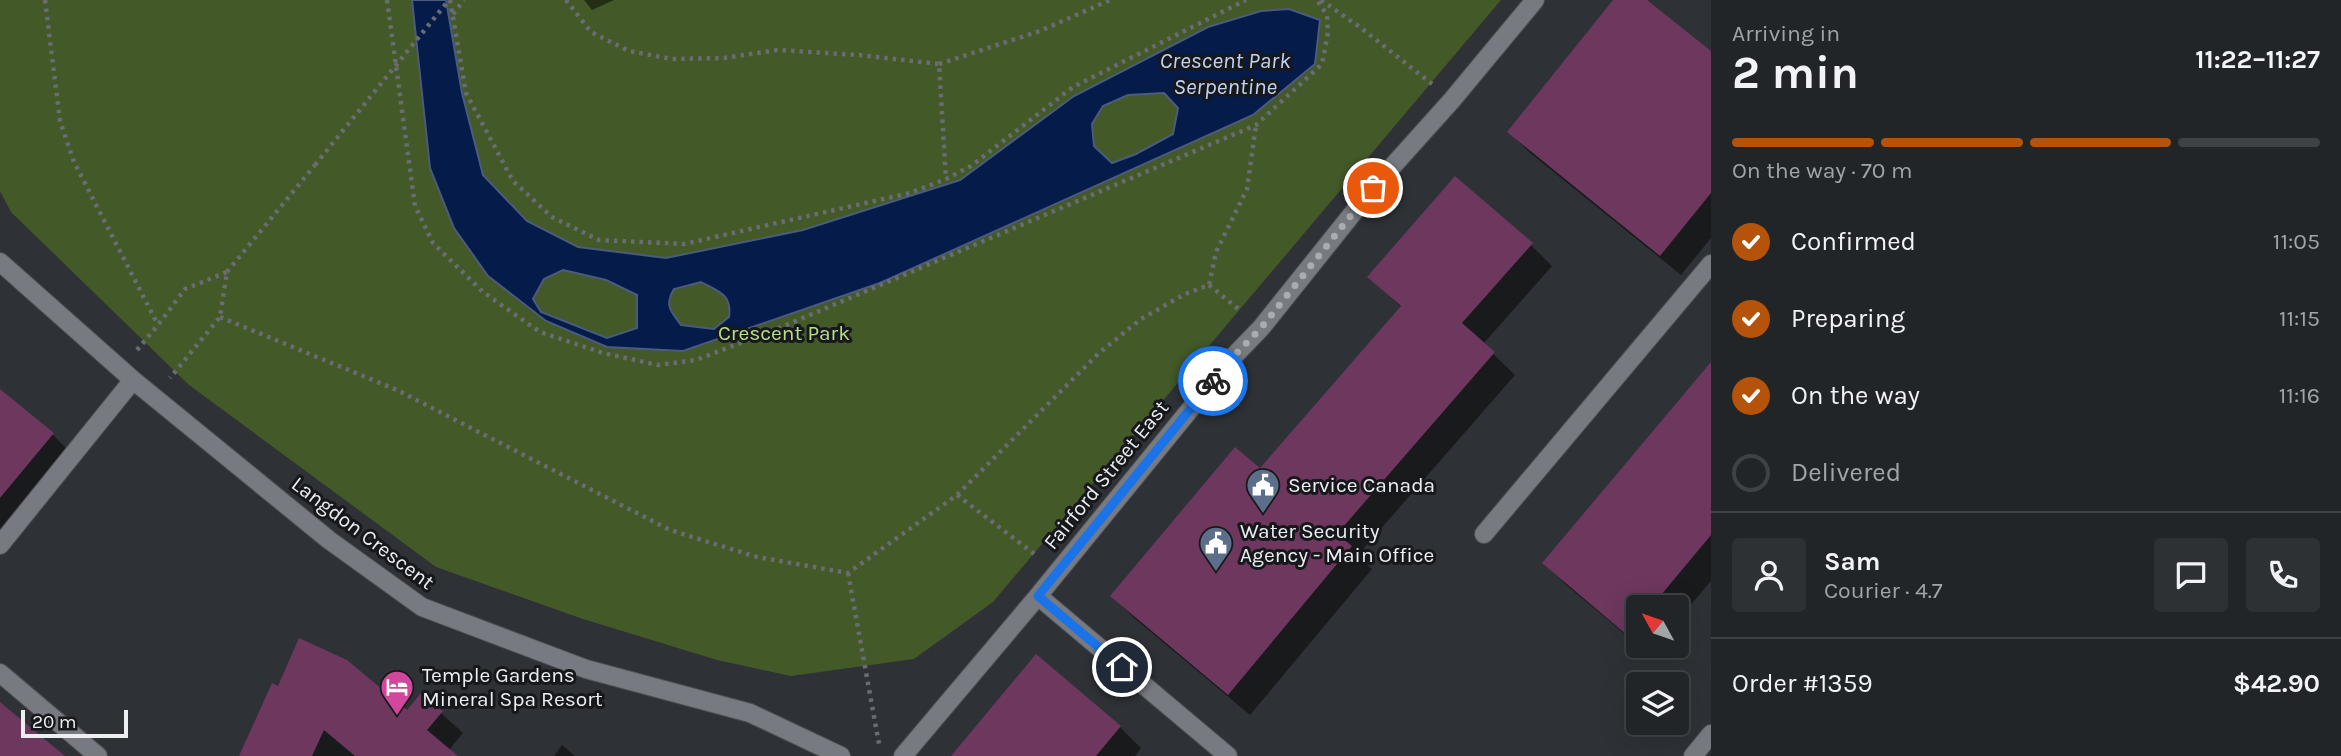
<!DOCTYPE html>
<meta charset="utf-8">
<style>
:root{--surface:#222528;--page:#2e3134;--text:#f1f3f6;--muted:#a2a5a8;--line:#3f4245;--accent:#b45309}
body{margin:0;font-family:Karla,sans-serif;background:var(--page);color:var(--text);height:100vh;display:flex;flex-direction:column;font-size:26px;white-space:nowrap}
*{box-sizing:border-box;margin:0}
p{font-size:23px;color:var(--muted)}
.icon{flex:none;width:38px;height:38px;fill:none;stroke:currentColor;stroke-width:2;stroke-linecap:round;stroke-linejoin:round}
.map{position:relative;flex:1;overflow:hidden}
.side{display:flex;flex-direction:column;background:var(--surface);width:630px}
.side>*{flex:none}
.needle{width:46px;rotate:310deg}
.tools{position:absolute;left:1626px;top:595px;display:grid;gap:14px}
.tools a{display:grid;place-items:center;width:63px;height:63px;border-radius:7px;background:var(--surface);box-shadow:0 7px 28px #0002,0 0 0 2px var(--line);font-size:35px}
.scale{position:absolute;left:21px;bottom:18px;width:107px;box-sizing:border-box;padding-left:7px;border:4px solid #edeef2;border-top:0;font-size:19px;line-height:24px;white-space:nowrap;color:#edeef2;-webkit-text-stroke:5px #17181b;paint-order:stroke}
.pin{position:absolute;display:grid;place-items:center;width:60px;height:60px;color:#fff;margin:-30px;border:4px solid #fff;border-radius:50%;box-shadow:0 2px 7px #0007}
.courier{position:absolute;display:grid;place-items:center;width:70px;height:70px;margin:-35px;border:5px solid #1a73e8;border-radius:50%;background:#fff;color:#222;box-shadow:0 2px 9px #0007}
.summary em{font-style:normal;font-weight:700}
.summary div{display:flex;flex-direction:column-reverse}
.summary{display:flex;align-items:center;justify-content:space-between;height:119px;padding:0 21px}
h1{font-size:46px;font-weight:700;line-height:52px}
.bar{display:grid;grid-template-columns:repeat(4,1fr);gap:10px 7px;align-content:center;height:84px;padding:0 21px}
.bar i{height:9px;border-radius:5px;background:var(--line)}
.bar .selected{background:var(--accent)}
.bar p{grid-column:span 4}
.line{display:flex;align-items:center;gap:18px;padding:0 21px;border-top:2px solid var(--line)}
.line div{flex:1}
.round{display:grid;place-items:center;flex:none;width:74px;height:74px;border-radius:7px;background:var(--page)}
ol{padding:0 21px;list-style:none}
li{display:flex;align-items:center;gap:21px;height:77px}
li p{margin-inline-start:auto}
li .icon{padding:7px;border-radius:50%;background:var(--accent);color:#fff;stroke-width:4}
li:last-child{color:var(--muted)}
li i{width:38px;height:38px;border:4px solid var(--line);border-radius:50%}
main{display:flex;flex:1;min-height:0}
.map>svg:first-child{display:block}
.green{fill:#435928}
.water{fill:#051c4b;stroke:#4b5b7d;stroke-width:2;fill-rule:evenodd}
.shadow{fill:#0007}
.building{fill:#6d375e}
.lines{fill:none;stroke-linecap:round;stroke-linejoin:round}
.lane-casing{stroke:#4e5054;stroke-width:20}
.street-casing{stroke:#4e5054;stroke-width:20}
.path{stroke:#696c70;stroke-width:4.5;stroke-dasharray:3.5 5;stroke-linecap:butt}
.lane{stroke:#777a80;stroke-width:18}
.street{stroke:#777a80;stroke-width:18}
.path-bridge{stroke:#696c70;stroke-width:4.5;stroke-dasharray:3.5 5;stroke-linecap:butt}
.done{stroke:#aaacb0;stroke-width:7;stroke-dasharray:0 12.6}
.route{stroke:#1a73e8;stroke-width:9}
.labels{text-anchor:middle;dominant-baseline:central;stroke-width:6;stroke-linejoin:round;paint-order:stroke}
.park-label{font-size:21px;fill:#b5e088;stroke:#17181b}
.street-label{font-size:21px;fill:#edeef2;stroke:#17181b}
.poi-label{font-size:21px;fill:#edeef2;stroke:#17181b;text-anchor:start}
.water-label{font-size:23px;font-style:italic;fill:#c1d3f4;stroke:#17181b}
</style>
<main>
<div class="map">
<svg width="1711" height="756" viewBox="0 0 1711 756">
<rect width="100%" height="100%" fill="#2e3136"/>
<path class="green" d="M 0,0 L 1501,0 L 993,602 L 914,659 L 791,676 L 717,660 L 583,619 L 436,567 L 189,385 L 11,212 L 0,191 Z"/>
<path class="water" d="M 412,0 L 446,0 L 462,93 L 483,175 L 527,221 L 578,247 L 666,258 L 803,230 L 960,180 L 1074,96 L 1208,27 L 1261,11 L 1289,9 L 1320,20 L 1315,64 L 1253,115 L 880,283 L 683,351 L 607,347 L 546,321 L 488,276 L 454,228 L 430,168 ZM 1164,93 L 1178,108 L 1173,134 L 1136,154 L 1112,163 L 1094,146 L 1092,124 L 1103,106 L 1128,95 ZM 563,270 L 606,280 L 637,295 L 637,328 L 607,338 L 541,312 L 533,299 L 544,279 ZM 701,282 C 719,292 732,294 729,317 L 714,329 L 681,325 C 671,311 664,306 674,289 Z"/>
<path class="shadow" d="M 584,0 L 614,0 L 592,10 Z
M 1616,0 L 1645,0 L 1711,54 L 1711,238 L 1681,275 L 1529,152 L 1509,132 Z
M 1531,245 L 1552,266 L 1483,344 L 1515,375 L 1358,555 L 1372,569 L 1250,715 L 1133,617 L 1112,596 L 1260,471 L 1402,308 L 1369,277 Z
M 1711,364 L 1711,581 L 1676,622 L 1676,607 L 1638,607 L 1638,645 L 1565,584 L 1544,563 Z
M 0,391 L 53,435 L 74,456 L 0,544 Z
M 1639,646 L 1657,646 L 1650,655 Z
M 1036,657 L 1120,727 L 1141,748 L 1135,756 L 953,756 Z
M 273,685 L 407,712 L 421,695 L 463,733 L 449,750 L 456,756 L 241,756 Z
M 562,745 L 575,756 L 554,756 Z"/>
<path class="building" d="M 1613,0 L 1647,0 L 1711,51 L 1711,193 L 1660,256 L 1507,132 Z
M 1455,176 L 1533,243 L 1462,323 L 1495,352 L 1337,534 L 1352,546 L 1228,695 L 1110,596 L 1235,447 L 1260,468 L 1401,306 L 1367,277 Z
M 1711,362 L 1711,535 L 1651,607 L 1638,607 L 1638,622 L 1627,635 L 1542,563 Z
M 0,389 L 54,433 L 0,498 Z
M 299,638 L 347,660 L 407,710 L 421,693 L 443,711 L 427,730 L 458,756 L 355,756 L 324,730 L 312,756 L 239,756 L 272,683 L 278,686 Z
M 1036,654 L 1121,726 L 1096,756 L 951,756 Z
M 0,702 L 65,756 L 0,756 Z"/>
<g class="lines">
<defs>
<path id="lane" d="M 1484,534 L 1711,264
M 0,673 L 98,756"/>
<path id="street" d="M 0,262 L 133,380 L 329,540 L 422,607 L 586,669 L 750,713 L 841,756
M 0,545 L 133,380
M 1038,596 L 1228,756
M 903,756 L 1038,596 L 1232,358 L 1261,328 L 1373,188 L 1452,100 L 1535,0
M 1693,756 L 1711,734"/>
</defs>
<use href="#lane" class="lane-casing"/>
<use href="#street" class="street-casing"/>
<path class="path" d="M 45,0 L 60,121 L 74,162 L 158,325
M 387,0 L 415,206 L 433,243 L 483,292 L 540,332 L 603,353 L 658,365 L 696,360 L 777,329 L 1256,125 L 1322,64 L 1328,33 L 1327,15 L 1317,0
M 450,0 L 466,93 L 513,181 L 552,217 L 599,240 L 684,244 L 910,193 L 946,179 L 971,166 L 1073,87 L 1246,0
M 566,0 L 591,32 L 629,51 L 672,59 L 724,58 L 777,50 L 859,55 L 939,64 L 946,179
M 1321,0 L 1361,28 L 1432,84
M 453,14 L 464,0
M 939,64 L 1040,31 L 1110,0
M 227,272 L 315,165
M 1209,285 L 1242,312
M 220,317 L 397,390 L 670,530 L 757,557 L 848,573 L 957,495 L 1099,353 L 1141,319 L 1185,294 L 1209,285 L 1216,252 L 1247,189 L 1256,125
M 137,350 L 158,325 L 185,289 L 227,272 L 220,317 L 170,378
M 957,495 L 1037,556
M 848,573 L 879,744"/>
<use href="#lane" class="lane"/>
<use href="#street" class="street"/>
<path class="path-bridge" d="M 315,165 L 449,0"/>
</g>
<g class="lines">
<path class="done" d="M 1213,381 L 1232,358 L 1261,328 L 1373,188"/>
<path class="route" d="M 1122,667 L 1038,596 L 1213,381"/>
</g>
<defs>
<symbol id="civic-pin" viewBox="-11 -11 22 30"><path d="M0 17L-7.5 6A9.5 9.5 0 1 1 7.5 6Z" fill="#5c6f8a" stroke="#17181b"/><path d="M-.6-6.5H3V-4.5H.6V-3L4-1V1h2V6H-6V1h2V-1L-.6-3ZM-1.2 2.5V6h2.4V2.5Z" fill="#fff"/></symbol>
<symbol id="hotel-pin" viewBox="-11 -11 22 30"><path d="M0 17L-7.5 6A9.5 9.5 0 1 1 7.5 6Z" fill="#d1479c" stroke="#17181b"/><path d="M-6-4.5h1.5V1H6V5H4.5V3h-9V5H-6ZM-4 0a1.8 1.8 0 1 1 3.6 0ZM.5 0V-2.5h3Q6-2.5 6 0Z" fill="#fff"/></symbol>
</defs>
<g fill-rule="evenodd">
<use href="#civic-pin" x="1244" y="466" width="38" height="52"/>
<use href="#civic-pin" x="1197" y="524" width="38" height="52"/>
<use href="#hotel-pin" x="378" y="668" width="38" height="52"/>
</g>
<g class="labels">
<g class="park-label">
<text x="784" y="333">Crescent Park</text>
</g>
<g class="street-label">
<text transform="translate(1106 475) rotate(-51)">Fairford Street East</text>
<text transform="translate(363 533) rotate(37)">Langdon Crescent</text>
</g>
<g class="poi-label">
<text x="1288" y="485">Service Canada</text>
<text x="1240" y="531">Water Security<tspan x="1240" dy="24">Agency - Main Office</tspan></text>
<text x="422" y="675">Temple Gardens<tspan x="422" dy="24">Mineral Spa Resort</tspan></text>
</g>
<g class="water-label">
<text x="1225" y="60">Crescent Park<tspan x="1225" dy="26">Serpentine</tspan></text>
</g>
</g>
</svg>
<div class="tools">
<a><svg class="needle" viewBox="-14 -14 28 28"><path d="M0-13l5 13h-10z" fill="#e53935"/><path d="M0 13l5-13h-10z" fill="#a2a5a8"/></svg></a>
<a><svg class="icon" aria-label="layers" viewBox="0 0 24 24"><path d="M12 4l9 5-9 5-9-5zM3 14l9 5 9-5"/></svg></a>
</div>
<div class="scale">20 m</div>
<div class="pin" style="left:1373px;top:188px;background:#ea580c"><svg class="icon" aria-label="bag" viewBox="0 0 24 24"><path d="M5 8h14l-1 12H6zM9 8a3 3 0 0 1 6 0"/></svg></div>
<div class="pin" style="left:1122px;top:667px;background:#1f2937"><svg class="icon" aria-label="home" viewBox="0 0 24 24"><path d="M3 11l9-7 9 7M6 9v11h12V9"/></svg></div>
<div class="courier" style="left:1213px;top:381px"><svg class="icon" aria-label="bike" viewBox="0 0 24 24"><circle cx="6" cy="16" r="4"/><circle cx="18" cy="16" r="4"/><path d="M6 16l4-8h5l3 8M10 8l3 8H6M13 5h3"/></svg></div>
</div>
<section class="side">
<div class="summary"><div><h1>2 min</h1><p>Arriving in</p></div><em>11:22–11:27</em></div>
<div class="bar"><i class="selected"></i><i class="selected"></i><i class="selected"></i><i></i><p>On the way · 70 m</p></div>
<ol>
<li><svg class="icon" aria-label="check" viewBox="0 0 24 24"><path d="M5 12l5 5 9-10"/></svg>Confirmed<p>11:05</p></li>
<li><svg class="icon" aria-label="check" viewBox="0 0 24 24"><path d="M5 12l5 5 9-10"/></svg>Preparing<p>11:15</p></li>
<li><svg class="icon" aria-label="check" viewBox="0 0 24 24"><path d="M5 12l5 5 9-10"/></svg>On the way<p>11:16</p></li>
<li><i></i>Delivered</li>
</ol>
<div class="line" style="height:126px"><a class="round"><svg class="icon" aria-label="person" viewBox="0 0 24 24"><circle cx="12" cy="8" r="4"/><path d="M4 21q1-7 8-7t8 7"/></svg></a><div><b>Sam</b><p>Courier · 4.7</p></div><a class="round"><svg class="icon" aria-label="chat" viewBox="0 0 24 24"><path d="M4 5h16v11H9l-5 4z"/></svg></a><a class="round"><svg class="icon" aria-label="phone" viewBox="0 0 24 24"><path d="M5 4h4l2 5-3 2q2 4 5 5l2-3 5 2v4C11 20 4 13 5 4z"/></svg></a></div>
<div class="line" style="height:91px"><div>Order #1359</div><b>$42.90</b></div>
</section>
</main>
